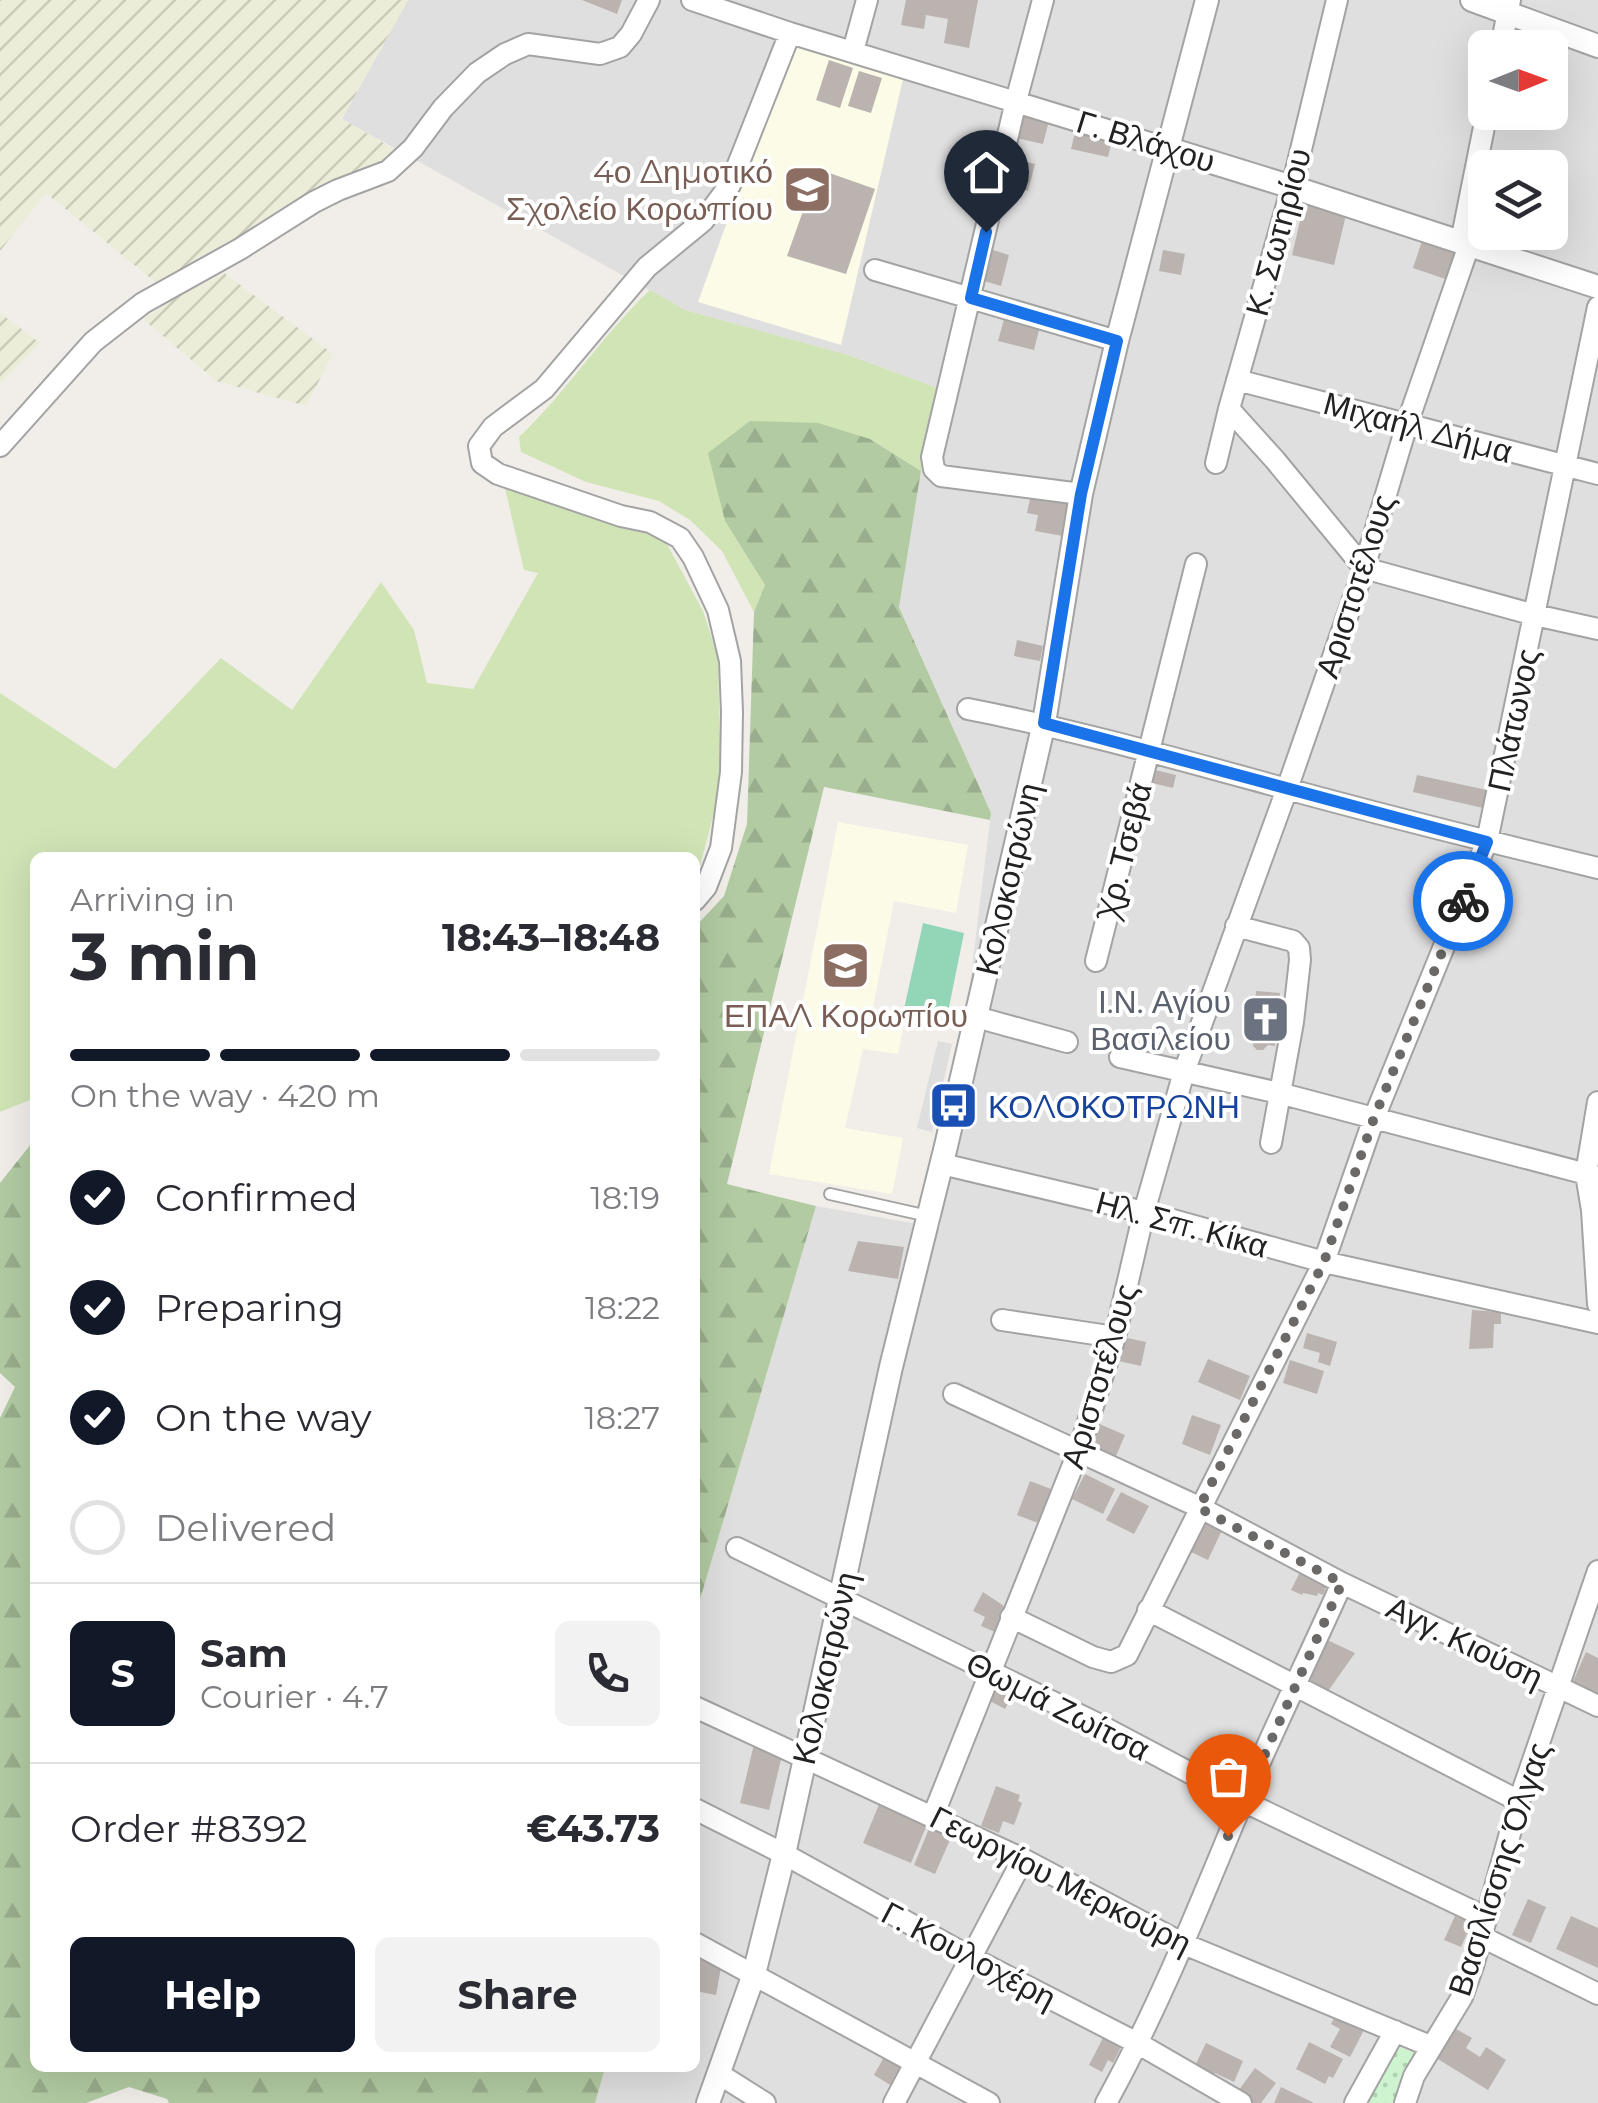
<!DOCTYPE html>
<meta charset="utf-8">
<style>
:root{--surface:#fff;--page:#f2f2f3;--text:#2b2b33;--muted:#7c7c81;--line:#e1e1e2;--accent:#111827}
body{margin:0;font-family:Montserrat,sans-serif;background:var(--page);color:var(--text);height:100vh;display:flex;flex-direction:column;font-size:38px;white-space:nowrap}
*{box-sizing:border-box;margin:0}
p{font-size:32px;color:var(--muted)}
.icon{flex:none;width:55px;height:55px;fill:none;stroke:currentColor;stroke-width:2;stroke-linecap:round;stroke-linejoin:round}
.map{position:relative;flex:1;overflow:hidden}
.drawer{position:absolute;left:30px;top:852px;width:670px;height:1220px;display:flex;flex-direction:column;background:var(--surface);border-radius:15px;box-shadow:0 10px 40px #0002}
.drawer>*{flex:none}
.needle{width:65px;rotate:89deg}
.controls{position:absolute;left:1468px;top:30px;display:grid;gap:20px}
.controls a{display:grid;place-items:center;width:100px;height:100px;border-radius:15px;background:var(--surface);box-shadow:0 10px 40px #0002;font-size:50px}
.pin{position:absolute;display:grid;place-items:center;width:85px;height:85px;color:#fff;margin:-102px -42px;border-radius:50% 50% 50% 0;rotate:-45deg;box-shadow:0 0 10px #0007}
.pin .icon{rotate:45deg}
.courier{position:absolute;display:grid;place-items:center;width:100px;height:100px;margin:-50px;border:8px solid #1a73e8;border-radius:50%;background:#fff;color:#222;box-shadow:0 2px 12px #0007}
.summary em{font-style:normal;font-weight:700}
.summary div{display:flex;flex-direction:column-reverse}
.summary{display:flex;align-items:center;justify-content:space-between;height:170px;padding:0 40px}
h1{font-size:65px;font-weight:700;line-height:75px}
.bar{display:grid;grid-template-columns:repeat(4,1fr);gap:15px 10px;align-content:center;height:120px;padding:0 40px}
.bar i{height:12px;border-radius:8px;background:var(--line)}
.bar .on{background:var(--accent)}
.bar p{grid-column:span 4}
.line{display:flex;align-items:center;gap:25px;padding:0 40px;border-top:2px solid var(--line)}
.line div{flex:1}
.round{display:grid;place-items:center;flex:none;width:105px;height:105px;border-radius:15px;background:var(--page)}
ol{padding:0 40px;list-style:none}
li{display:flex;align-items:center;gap:30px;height:110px}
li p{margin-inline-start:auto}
li .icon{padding:10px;border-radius:50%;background:var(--accent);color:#fff;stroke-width:4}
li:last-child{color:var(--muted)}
li i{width:55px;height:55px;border:5px solid var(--line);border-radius:50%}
.button{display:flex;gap:20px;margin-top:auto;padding:20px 40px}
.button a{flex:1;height:115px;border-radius:15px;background:var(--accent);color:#fff;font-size:40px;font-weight:700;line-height:115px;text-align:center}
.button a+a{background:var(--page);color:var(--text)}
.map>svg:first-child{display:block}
.residential{fill:#e0dfdf;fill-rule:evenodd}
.education{fill:#fcfbe7}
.farmland{fill:url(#farmland-furrows)}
.grass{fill:#d0e4b6}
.forest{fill:url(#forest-firs)}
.park{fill:url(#park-dots)}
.pitch{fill:#92d6b7}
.parking{fill:#dedede}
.building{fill:#bab3af}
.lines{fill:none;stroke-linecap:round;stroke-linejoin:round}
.service-casing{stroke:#a3a3a3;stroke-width:14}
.minor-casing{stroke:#a3a3a3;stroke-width:24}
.tertiary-casing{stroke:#a3a3a3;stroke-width:26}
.service{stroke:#fff;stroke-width:10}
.minor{stroke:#fff;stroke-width:20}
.tertiary{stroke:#fff;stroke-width:22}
.done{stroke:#6a6968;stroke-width:10;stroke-dasharray:0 18}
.route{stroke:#1a73e8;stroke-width:12}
.labels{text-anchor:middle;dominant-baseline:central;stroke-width:8;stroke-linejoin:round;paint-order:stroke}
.street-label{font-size:32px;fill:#222;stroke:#fff}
.education-label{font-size:32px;fill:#785e54;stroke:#fff;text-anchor:end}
.worship-label{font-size:32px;fill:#5b616d;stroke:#fff;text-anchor:end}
.transit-label{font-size:32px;fill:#164399;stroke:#fff;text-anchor:start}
</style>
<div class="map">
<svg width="1598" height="2103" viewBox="0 0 1598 2103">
<defs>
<pattern id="farmland-furrows" width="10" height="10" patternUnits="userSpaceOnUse" patternTransform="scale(2.5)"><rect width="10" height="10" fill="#ecedd8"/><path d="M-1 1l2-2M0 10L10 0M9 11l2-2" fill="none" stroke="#cacbb9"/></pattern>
<pattern id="forest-firs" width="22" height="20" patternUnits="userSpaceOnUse" patternTransform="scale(2.5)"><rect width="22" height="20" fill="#b2cba3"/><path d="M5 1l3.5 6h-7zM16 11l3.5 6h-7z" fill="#99ae8c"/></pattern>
<pattern id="park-dots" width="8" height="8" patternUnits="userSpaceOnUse" patternTransform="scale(2.5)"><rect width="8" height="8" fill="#cdf4ce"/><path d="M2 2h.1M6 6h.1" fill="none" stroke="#b0d1b1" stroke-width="1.8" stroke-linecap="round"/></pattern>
</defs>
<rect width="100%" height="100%" fill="#f1eeea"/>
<path class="residential" d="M 408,0 L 1598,0 L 1598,2103 L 595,2103 L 605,2068 L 695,2068 L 695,1828 L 702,1806 L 695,1802 L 695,1617 L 816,1206 L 940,1228 L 991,813 L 899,606 L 921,471 L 940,389 L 848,355 L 685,310 L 342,119 ZM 1485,48 L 1550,48 L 1550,112 L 1485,112 ZM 1485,168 L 1550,168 L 1550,232 L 1485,232 Z"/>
<path class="education" d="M 793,40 L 904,75 L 841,345 L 698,302 Z
M 838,822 L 968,845 L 956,913 L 894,901 L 871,1017 L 904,1024 L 898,1054 L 863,1049 L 845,1128 L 903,1138 L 892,1194 L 769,1174 Z"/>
<path class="farmland" d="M 0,0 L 408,0 L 342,119 L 396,150 L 390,158 L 341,181 L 159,285 L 46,193 L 0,251 Z
M 224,273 L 333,354 L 306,406 L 216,381 L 143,319 L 172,300 Z
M 0,313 L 40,343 L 0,384 Z"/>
<path class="grass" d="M 650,290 L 685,310 L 848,355 L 940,389 L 921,471 L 870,439 L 725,521 L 765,585 L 754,612 L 722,551 L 690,520 L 659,501 L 586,482 L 521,452 L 519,437 C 567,392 602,335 650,290 Z
M 504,484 L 650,531 L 668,546 L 703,611 L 718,657 L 721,786 L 699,870 L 695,877 L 695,858 L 35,858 L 35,1098 L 0,1112 L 0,693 L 115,769 L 221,658 L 292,710 L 381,582 L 414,630 L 427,683 L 473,689 L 538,573 L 524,570 Z"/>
<path class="forest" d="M 750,421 L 818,423 L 870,439 L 921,471 L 899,607 L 991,813 L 990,820 L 824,787 L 727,1184 L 816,1206 L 695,1617 L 695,927 L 724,896 L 747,824 L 754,612 L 765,585 L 725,521 L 708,453 Z
M 35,1139 L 35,2068 L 605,2068 L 595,2103 L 169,2103 L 167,2099 L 129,2087 L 86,2103 L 0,2103 L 0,1418 L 15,1387 L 0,1373 L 0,1183 Z"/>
<path class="park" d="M 1390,2042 L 1418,2055 L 1396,2103 L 1355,2103 Z"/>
<path class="pitch" d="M 923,923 L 964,933 L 947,1017 L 904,1009 Z"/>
<path class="parking" d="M 938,1041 L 952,1044 L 932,1132 L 917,1128 Z"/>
<path class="building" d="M 582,0 L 622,0 L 617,14 Z
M 906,0 L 978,0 L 969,48 L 944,43 L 948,19 L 926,15 L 924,29 L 901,25 Z
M 829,60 L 853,68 L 840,108 L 816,100 Z
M 859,71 L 882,78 L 871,113 L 848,106 Z
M 1021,115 L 1049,121 L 1043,144 L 1016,138 Z
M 1076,128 L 1113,136 L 1108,157 L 1071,149 Z
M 1012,158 L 1035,164 L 1028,191 L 1005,185 Z
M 818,169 L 875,189 L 846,274 L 787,256 Z
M 1304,204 L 1346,215 L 1334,265 L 1292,255 Z
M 1423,238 L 1464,252 L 1454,282 L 1413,268 Z
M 990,249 L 1009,255 L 1001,286 L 981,280 Z
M 1163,250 L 1185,254 L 1181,275 L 1159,271 Z
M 1006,312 L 1041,322 L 1034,350 L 998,341 Z
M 1032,489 L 1070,497 L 1063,536 L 1035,531 L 1038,515 L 1027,513 Z
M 1017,640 L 1043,646 L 1040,661 L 1014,656 Z
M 1155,770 L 1176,775 L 1173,788 L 1152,783 Z
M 1417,775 L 1487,790 L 1483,808 L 1413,792 Z
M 1256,991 L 1280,993 L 1275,1046 L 1268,1045 L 1263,1050 L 1257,1050 L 1253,1046 Z
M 858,1241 L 904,1247 L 898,1279 L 848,1271 Z
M 1472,1310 L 1501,1312 L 1501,1324 L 1494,1324 L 1493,1348 L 1469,1349 Z
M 1307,1333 L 1337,1342 L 1330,1366 L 1318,1362 L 1320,1353 L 1303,1348 Z
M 1123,1337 L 1146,1342 L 1141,1366 L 1118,1361 Z
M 1208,1359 L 1250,1376 L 1240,1400 L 1198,1382 Z
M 1290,1360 L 1324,1371 L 1317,1394 L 1283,1383 Z
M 1192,1415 L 1221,1425 L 1210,1455 L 1182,1444 Z
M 1097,1423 L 1125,1435 L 1116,1456 L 1088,1444 Z
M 1085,1474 L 1115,1489 L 1103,1514 L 1072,1499 Z
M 1030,1481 L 1051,1489 L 1038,1523 L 1017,1515 Z
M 1121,1492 L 1149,1506 L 1134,1534 L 1106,1520 Z
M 1203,1519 L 1223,1528 L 1208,1560 L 1189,1551 Z
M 1303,1566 L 1330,1579 L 1323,1595 L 1318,1593 L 1317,1596 L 1303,1593 L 1302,1595 L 1291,1590 Z
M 983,1592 L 1004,1606 L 995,1632 L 981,1626 L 985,1617 L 973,1611 Z
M 1321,1637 L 1355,1653 L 1326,1694 L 1302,1683 Z
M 1586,1652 L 1598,1658 L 1598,1700 L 1570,1688 Z
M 995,1681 L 1015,1691 L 1005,1709 L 986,1699 Z
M 754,1744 L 783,1751 L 769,1810 L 740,1803 Z
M 996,1786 L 1020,1795 L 1018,1801 L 1022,1803 L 1014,1825 L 1003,1821 L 999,1833 L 981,1826 Z
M 880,1802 L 928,1822 L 911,1863 L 863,1843 Z
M 931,1824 L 953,1833 L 935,1874 L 914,1865 Z
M 1528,1899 L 1546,1907 L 1531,1943 L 1512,1935 Z
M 1455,1916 L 1472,1923 L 1461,1947 L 1444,1940 Z
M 1571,1916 L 1598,1928 L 1598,1968 L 1556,1949 Z
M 695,1957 L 722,1962 L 716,1995 L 695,1991 Z
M 1336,2014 L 1364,2030 L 1350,2057 L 1330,2047 L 1340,2029 L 1331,2024 Z
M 1449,2025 L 1472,2038 L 1466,2048 L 1480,2057 L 1486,2047 L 1506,2060 L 1488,2090 L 1433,2056 Z
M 1105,2034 L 1123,2043 L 1113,2063 L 1108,2060 L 1102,2072 L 1089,2065 Z
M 1309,2042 L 1343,2059 L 1333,2078 L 1329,2076 L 1325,2084 L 1296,2069 Z
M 1206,2043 L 1243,2061 L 1234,2082 L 1215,2073 L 1211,2081 L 1192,2072 Z
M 884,2057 L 903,2068 L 892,2086 L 874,2075 Z
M 1255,2068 L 1276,2083 L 1261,2103 L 1248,2103 L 1236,2094 Z
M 1281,2087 L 1314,2103 L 1274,2103 Z"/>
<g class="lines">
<defs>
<path id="service" d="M 830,1194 L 928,1216"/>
<path id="minor" d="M 692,0 L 790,33 L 1166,148
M 1043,0 L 1016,101 L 932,457 L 934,469 L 941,476 L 1081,494
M 1501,48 L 1510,0
M 853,51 L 867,0
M 1461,242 L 1487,112
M 875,270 L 1117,341
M 1237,380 L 1598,474
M 1229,409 L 1275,460 L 1364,568 L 1535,615 L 1598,629
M 0,446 L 93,342 L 143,303 L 240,249 L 314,202 L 338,190 L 388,171 L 413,148 L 443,108 L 477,73 L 505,54 L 528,44 L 600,54 L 620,47 L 631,34 L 649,0
M 1216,463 L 1229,409 L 1292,187 L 1337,0
M 968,709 C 1076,730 1181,760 1287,789 C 1390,817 1494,843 1598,868
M 695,900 L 706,887 L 721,848 L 731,772 L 732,712 L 730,661 L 718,610 L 693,557 L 680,538 L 650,522 L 621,516 L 498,474 L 482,463 L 479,446 L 493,427 L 544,389 L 647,267 L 703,221 L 730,185 L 790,33
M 1236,926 L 1293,941 L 1299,948 L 1300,960 L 1293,1022 L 1271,1143
M 1096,961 L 1196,564
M 976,1017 L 1067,1042
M 1120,1057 L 1279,1093 L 1598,1177
M 1598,1102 L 1586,1174 L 1592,1210 L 1598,1304
M 942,1164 L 1144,1212 L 1324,1262 L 1598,1323
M 1002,1320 L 1115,1337
M 954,1394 L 1199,1507 L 1342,1583 L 1598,1706
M 737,1548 L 1096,1723 L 1243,1801 L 1487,1918
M 1148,1610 L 1519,1801
M 1011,1617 L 1093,1657 L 1111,1662 L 1127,1655 L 1324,1262 L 1374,1118 L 1487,841 L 1598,307
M 695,1707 L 1023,1859 L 1184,1944 L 1430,2046
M 695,1809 L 784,1854 L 972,1958 L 1139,2044 L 1241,2103
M 933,1816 L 1079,1450 L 1115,1337 L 1144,1212 L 1184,1072 L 1287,789 L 1364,568 L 1407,424 L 1469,245
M 1482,1937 L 1598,1994
M 695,1943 L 989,2103
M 719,2074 L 765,2103
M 894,2103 L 1023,1859
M 1106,2103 C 1159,2007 1199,1906 1241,1805 C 1273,1730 1309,1657 1342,1583
M 1355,2103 L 1395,2031
M 1405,2103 L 1414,2076 L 1462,1997 L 1473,1966 L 1519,1801 L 1598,1571"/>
<path id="tertiary" d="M 1472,0 L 1598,46
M 1166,148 L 1292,187 L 1598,287
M 708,2103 L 754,1974 L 784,1854 L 891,1367 L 946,1146 L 1044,723 L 1081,494 L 1117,341 L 1207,0"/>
</defs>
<use href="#service" class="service-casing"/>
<use href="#minor" class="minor-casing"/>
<use href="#tertiary" class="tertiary-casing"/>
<use href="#service" class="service"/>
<use href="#minor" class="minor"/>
<use href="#tertiary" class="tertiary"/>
</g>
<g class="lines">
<path class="done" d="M 1228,1836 L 1342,1583 L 1199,1508 L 1324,1262 L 1374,1118 L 1463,901"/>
<path class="route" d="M 986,232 L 971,298 L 1117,341 L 1081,494 L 1044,723 L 1487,842 L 1463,901"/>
</g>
<defs>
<symbol id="school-square" viewBox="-11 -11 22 22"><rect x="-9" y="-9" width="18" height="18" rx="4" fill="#8d6e63" stroke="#fff"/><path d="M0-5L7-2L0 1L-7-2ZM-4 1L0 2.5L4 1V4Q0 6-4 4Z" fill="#fff"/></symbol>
<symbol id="church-square" viewBox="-11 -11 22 22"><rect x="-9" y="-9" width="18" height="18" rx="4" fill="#6b7280" stroke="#fff"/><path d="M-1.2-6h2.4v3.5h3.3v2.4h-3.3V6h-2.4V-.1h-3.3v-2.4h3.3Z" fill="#fff"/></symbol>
<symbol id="bus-square" viewBox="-11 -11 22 22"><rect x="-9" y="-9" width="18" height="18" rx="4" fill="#1a4fb4" stroke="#fff"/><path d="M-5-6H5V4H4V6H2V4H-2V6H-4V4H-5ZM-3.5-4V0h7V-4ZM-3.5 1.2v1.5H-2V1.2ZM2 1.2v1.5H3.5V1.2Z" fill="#fff"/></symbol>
</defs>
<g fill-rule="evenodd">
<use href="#school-square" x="780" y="162" width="55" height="55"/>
<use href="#school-square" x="818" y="938" width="55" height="55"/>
<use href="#church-square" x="1238" y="992" width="55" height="55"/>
<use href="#bus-square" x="926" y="1078" width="55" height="55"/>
</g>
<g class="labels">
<g class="street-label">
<text transform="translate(1146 141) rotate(17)">Γ. Βλάχου</text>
<text transform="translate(1278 232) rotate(-75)">Κ. Σωτηρίου</text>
<text transform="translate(1418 427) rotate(15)">Μιχαήλ Δήμα</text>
<text transform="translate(1355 586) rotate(-72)">Αριστοτέλους</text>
<text transform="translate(1513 720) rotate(-78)">Πλάτωνος</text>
<text transform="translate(1124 850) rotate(-76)">Χρ. Τσεβά</text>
<text transform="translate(1008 879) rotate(-77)">Κολοκοτρώνη</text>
<text transform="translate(1182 1224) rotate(15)">Ηλ. Σπ. Κίκα</text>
<text transform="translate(1099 1376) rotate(-73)">Αριστοτέλους</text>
<text transform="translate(1465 1642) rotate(26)">Αγγ. Κιούση</text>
<text transform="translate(825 1668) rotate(-77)">Κολοκοτρώνη</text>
<text transform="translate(1058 1706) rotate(27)">Θωμά Ζωίτσα</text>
<text transform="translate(1499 1869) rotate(-72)">Βασιλίσσης Όλγας</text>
<text transform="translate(1061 1880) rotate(27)">Γεωργίου Μερκούρη</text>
<text transform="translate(969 1955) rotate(28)">Γ. Κουλοχέρη</text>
</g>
<g class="education-label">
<text x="773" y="171">4ο Δημοτικό<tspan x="773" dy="37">Σχολείο Κορωπίου</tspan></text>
<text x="846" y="1015" text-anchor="middle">ΕΠΑΛ Κορωπίου</text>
</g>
<g class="worship-label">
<text x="1231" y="1001">Ι.Ν. Αγίου<tspan x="1231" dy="37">Βασιλείου</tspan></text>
</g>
<g class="transit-label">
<text x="988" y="1106">ΚΟΛΟΚΟΤΡΩΝΗ</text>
</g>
</g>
</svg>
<div class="controls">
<a><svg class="needle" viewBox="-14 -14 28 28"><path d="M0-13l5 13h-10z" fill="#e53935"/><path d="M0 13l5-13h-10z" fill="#7c7c81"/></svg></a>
<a><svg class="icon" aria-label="layers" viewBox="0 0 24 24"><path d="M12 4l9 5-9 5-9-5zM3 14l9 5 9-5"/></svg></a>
</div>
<div class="pin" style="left:1228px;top:1836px;background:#ea580c"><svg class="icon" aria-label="bag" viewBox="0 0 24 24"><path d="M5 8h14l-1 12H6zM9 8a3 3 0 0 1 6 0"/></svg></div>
<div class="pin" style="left:986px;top:232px;background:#1f2937"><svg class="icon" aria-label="home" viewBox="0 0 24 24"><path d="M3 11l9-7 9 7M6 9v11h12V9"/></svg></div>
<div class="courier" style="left:1463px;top:901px"><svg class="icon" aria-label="bike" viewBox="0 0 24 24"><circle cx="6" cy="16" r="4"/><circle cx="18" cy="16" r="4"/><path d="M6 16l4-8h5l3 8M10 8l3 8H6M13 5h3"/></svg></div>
<section class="drawer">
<div class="summary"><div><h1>3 min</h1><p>Arriving in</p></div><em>18:43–18:48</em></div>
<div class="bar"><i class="on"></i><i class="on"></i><i class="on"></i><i></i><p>On the way · 420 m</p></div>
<ol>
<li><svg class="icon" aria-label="check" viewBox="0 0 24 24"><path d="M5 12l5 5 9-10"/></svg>Confirmed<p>18:19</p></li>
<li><svg class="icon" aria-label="check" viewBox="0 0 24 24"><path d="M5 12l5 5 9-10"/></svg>Preparing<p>18:22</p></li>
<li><svg class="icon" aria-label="check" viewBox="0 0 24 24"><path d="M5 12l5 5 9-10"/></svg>On the way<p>18:27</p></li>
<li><i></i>Delivered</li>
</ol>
<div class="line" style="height:180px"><b class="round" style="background:var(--accent);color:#fff">S</b><div><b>Sam</b><p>Courier · 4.7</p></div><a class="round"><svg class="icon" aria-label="phone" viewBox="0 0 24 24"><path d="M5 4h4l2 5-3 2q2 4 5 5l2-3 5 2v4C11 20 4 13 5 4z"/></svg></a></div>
<div class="line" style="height:130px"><div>Order #8392</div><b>€43.73</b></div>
<div class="button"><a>Help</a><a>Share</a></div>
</section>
</div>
